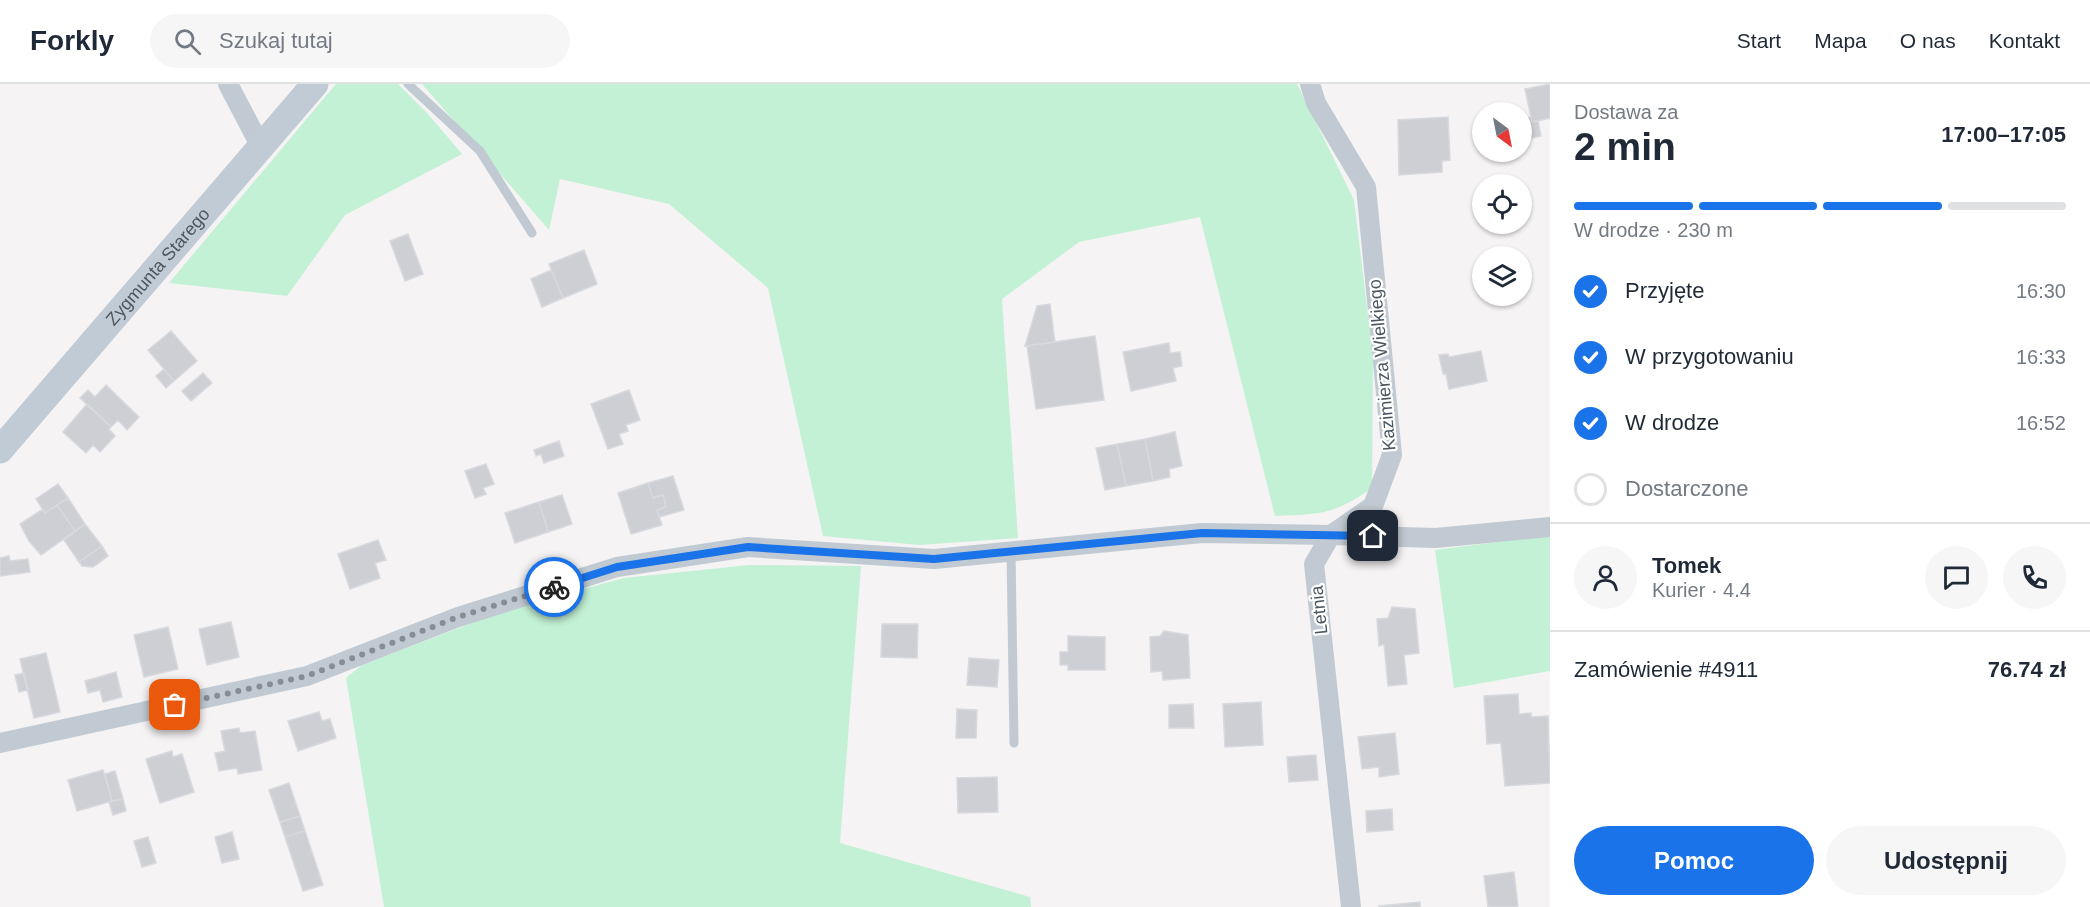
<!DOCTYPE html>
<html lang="pl">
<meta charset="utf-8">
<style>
:root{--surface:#fff;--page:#f6f6f7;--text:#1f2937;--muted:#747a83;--line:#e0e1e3;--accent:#1a73e8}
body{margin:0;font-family:Arial,sans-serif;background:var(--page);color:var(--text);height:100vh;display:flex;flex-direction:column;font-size:22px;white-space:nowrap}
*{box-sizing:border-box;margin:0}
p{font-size:20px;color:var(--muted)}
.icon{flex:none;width:33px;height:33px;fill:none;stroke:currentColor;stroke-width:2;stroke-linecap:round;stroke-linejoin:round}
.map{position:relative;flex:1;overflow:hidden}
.details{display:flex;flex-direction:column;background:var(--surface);width:540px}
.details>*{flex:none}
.needle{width:39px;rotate:148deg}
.controls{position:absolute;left:1472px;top:18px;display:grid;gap:12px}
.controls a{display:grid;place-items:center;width:60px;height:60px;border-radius:50%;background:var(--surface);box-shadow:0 2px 4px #0004;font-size:30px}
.pin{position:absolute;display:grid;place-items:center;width:51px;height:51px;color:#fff;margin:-26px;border-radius:12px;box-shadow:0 3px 9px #0006}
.courier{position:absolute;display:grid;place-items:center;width:60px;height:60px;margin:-30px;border:4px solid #1a73e8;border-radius:50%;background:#fff;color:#222;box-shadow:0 2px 8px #0007}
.overview em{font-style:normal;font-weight:800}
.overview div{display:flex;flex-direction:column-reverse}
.overview{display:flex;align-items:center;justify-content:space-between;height:102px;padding:0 24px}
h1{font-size:39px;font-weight:800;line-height:45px}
.bar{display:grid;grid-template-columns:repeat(4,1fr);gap:9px 6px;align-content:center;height:72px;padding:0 24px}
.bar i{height:8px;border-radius:4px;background:var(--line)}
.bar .active{background:var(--accent)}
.bar p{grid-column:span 4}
.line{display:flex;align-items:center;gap:15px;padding:0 24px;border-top:2px solid var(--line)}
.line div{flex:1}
.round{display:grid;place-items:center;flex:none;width:63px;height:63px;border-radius:32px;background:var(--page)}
ol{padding:0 24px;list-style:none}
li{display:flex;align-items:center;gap:18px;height:66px}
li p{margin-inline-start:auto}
li .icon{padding:6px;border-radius:50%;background:var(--accent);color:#fff;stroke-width:4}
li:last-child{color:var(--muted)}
li i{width:33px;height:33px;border:3px solid var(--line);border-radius:50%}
.button{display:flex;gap:12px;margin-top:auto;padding:12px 24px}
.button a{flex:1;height:69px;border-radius:36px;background:var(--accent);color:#fff;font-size:24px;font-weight:800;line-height:69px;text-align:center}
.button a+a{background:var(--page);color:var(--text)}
header{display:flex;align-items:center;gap:36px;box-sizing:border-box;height:84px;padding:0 30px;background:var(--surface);border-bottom:2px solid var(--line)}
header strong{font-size:28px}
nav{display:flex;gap:33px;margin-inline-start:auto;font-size:21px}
.search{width:420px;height:54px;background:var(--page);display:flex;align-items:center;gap:15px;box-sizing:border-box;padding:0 21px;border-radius:33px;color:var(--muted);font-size:22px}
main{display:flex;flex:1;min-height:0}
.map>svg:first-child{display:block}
.green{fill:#c3f1d5}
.building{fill:#cdcfd5;stroke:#d7d9de;stroke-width:1.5}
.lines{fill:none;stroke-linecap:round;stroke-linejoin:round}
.lane{stroke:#c1cad2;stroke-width:9}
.street{stroke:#c1cad2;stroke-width:20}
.secondary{stroke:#c1cbd6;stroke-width:27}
.done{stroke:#868d94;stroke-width:6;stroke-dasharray:0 10.8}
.route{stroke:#1a73e8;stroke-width:8}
.labels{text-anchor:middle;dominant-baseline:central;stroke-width:4.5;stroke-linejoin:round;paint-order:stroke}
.street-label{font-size:18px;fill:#4a5661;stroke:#fff}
</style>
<header>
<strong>Forkly</strong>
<div class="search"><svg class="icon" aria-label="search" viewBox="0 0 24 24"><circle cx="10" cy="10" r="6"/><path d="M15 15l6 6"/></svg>Szukaj tutaj</div>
<nav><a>Start</a><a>Mapa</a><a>O nas</a><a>Kontakt</a></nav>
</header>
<main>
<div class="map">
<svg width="1550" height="823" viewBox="0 0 1550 823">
<rect width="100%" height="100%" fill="#f5f3f3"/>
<path class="green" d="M 336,0 L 398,0 L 428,30 L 462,70 L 345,131 L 287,212 L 169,199 Z
M 422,0 L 1297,0 L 1354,116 L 1373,273 L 1372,404 C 1333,431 1321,430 1275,432 L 1200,133 L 1079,158 L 1002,215 L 1018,454 L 919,461 L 823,452 L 768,204 L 669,120 L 560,95 L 549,146 Z
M 1550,451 L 1550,587 L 1454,604 L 1435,466 Z
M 749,481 L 861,482 L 840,759 L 1030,813 L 1031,823 L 384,823 L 346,594 L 362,581 L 508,525 L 624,494 Z"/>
<path class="building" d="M 1550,0 L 1550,34 L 1532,38 L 1525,5 Z
M 1448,33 L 1450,76 L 1442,77 L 1442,88 L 1399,91 L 1398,36 Z
M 1531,33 L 1532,38 L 1538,37 L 1541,52 L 1524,56 L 1521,35 Z
M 408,150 L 423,190 L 405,197 L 390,157 Z
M 584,166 L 597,200 L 563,214 L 549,180 Z
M 551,186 L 563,214 L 542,223 L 531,195 Z
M 1050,220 L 1055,258 L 1025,262 L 1037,222 Z
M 171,247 L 197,277 L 174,297 L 148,266 Z
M 1095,252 L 1104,316 L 1036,325 L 1027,262 Z
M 1169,259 L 1170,269 L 1180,268 L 1182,282 L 1173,284 L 1176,297 L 1131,307 L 1123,268 Z
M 1481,267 L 1487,297 L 1449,305 L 1446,290 L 1443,290 L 1439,271 L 1448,270 L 1449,273 Z
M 164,285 L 174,297 L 166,304 L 156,292 Z
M 203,289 L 212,299 L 191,317 L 182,307 Z
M 106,301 L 139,333 L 127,346 L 118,336 L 111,343 L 80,314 L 88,306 L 95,313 Z
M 629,306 L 640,336 L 626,341 L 628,347 L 619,350 L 623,360 L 608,365 L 591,320 Z
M 87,320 L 111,343 L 109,345 L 115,352 L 100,368 L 93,361 L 86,369 L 63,348 Z
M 1175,348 L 1182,382 L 1169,385 L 1170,393 L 1153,397 L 1145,355 Z
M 1145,355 L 1153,397 L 1126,402 L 1117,360 Z
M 559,357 L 564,372 L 544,379 L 541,370 L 536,372 L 534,366 Z
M 1117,360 L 1126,402 L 1105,406 L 1096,364 Z
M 486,380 L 494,400 L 483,404 L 486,410 L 475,414 L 465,387 Z
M 673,392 L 684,426 L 659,433 L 657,426 L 666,423 L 663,411 L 653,414 L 648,399 Z
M 648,399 L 653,414 L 663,411 L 666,423 L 657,426 L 662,441 L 631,450 L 618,409 Z
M 58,400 L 68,414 L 45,429 L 36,415 Z
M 562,411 L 572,440 L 548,448 L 539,418 Z
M 68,414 L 85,440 L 75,447 L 57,421 Z
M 539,418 L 548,448 L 515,459 L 505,429 Z
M 57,421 L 75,447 L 41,471 L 29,457 L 20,440 L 43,425 L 45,429 Z
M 85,440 L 102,462 L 79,478 L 64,456 Z
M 378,456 L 386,476 L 375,479 L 380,494 L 350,505 L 338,470 Z
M 102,462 L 108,472 L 93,483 L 82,482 L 79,478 Z
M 9,472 L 10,477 L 28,475 L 30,488 L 0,492 L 0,474 Z
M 1392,523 L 1415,525 L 1419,569 L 1404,571 L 1407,600 L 1388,602 L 1384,560 L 1379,562 L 1377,535 L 1388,534 Z
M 231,538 L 239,573 L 207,581 L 199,545 Z
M 882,540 L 918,540 L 917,574 L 881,573 Z
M 168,543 L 178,585 L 144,593 L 134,551 Z
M 1164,547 L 1188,551 L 1190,594 L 1163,596 L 1162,587 L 1151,588 L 1150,553 L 1160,552 Z
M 1068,552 L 1105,553 L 1105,586 L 1068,586 L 1068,581 L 1060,581 L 1060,568 L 1068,568 Z
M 46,569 L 60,628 L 34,634 L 20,575 Z
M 969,574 L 999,576 L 997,603 L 967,601 Z
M 116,588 L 122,613 L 103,618 L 100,606 L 88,609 L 85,597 Z
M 24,589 L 28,606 L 19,608 L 15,591 Z
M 1518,610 L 1519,630 L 1531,629 L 1531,633 L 1548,632 L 1550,699 L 1505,702 L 1501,659 L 1487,660 L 1484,612 Z
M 1261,618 L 1263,661 L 1225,663 L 1223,620 Z
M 1193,620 L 1194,644 L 1169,644 L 1169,621 Z
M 957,625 L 977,626 L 976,654 L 956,654 Z
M 319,628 L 322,637 L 330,635 L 336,654 L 298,667 L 288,637 Z
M 239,644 L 240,649 L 255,647 L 262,686 L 238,690 L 237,684 L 219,687 L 215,669 L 225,667 L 221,647 Z
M 1395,649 L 1399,690 L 1379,693 L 1379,683 L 1362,685 L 1358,653 Z
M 172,667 L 173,673 L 182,670 L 194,708 L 160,719 L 146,675 Z
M 1316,671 L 1318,696 L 1289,698 L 1287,673 Z
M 103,686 L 112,717 L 77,727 L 68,696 Z
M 115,687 L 123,715 L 112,717 L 105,690 Z
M 997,693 L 998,728 L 958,729 L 957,694 Z
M 289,699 L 300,732 L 280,738 L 269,706 Z
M 123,715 L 126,727 L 113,731 L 109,718 Z
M 1392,725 L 1393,746 L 1367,748 L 1366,727 Z
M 300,732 L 305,747 L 285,753 L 280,738 Z
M 305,747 L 323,801 L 303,807 L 285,753 Z
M 232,748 L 239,775 L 222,779 L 215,753 Z
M 148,753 L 156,779 L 142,783 L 134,757 Z
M 1514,788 L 1518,823 L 1488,823 L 1484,792 Z
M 1420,818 L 1420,823 L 1379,823 L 1379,822 Z"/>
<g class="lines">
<path class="lane" d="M 408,0 L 480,67 L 532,149
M 1011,468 L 1014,659"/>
<path class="street" d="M 228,0 L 260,61
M 0,659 L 307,592 L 458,533 L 617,483 L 748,463 L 934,475 L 1202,449 L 1331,451 L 1373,422 L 1392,371 L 1366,103 L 1316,19 L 1310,0
M 1351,823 L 1314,480 L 1331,451 L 1436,454 L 1550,443"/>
<path class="secondary" id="s1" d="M 0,366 L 315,0"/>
</g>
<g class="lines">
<path class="done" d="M 175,621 L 307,592 L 458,533 L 554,503"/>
<path class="route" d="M 554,503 L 617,483 L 748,463 L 934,475 L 1202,449 L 1373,452"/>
</g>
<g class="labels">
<g class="street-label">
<text stroke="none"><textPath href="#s1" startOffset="242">Zygmunta Starego</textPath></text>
<text transform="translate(1382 281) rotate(-95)">Kazimierza Wielkiego</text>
<text transform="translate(1319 526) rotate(-96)">Letnia</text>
</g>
</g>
</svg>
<div class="controls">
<a><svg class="needle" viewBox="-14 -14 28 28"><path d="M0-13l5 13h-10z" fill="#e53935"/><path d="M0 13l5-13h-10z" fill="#747a83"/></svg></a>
<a><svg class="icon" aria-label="locate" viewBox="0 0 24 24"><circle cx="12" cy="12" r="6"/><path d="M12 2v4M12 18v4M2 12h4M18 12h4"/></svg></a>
<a><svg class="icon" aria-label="layers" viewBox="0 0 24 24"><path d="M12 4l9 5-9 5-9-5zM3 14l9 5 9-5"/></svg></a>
</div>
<div class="pin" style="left:175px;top:621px;background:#ea580c"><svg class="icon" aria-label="bag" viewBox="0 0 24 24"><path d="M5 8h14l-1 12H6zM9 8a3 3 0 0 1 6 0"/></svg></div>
<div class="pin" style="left:1373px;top:452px;background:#1f2937"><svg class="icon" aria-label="home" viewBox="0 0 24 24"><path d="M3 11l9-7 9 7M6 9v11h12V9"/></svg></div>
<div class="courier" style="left:554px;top:503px"><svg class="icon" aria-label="bike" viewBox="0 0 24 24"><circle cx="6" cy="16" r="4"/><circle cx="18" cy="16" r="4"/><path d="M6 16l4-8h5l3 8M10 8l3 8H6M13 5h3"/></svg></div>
</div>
<section class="details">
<div class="overview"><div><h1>2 min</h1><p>Dostawa za</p></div><em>17:00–17:05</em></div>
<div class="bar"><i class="active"></i><i class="active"></i><i class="active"></i><i></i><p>W drodze · 230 m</p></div>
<ol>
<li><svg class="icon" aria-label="check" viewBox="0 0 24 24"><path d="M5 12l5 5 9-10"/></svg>Przyjęte<p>16:30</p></li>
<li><svg class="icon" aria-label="check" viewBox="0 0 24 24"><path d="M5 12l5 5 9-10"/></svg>W przygotowaniu<p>16:33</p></li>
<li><svg class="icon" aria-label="check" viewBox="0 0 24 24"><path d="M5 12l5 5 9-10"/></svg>W drodze<p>16:52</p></li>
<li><i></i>Dostarczone</li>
</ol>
<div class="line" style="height:108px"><a class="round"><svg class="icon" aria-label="person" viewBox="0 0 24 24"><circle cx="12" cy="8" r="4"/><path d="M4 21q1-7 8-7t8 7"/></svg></a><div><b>Tomek</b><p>Kurier · 4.4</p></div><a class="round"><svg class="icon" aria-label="chat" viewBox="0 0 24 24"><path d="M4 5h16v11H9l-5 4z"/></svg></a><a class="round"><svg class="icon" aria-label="phone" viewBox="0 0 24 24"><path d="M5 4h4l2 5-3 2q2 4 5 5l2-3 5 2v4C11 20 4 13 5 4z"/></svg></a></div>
<div class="line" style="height:78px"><div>Zamówienie #4911</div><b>76.74 zł</b></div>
<div class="button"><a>Pomoc</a><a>Udostępnij</a></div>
</section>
</main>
